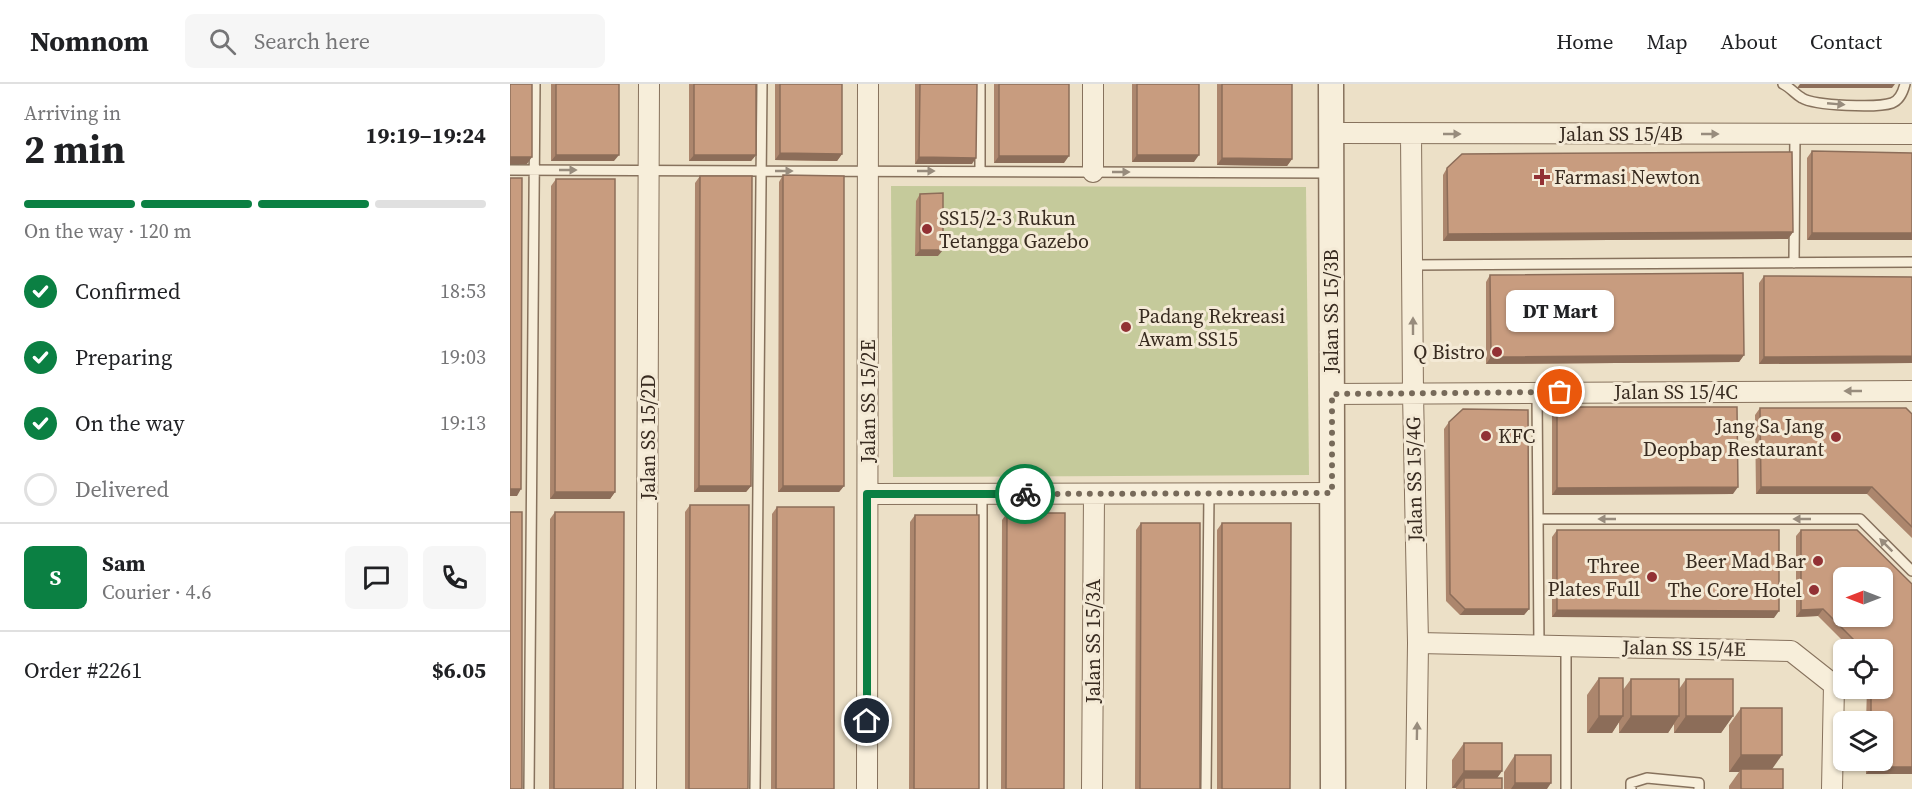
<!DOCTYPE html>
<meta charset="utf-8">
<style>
:root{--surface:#fff;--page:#f6f6f6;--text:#202124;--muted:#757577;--line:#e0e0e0;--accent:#0b8043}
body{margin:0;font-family:"Source Serif 4",serif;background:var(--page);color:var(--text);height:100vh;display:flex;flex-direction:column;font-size:22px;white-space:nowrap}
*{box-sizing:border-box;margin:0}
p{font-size:20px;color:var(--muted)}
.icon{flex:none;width:33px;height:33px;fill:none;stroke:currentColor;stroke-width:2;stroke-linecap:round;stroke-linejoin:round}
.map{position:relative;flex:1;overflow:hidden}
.sheet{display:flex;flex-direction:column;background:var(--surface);width:510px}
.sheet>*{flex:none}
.needle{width:39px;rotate:270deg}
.buttons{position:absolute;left:1323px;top:483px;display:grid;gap:12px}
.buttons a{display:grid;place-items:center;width:60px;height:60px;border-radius:9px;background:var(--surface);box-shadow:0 2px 4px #0004;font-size:30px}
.pin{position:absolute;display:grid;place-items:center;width:51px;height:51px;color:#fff;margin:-26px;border:3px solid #fff;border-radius:50%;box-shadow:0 2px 6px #0007}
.courier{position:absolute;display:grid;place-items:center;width:60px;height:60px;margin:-30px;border:4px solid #0b8043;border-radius:50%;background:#fff;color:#222;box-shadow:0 2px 8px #0007}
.bubble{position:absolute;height:42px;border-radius:9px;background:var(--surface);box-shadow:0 2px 4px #0004;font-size:20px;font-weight:700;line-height:42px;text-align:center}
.summary em{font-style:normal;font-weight:700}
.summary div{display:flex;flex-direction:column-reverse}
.summary{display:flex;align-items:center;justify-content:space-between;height:102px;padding:0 24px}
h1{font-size:39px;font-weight:700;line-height:45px}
.bar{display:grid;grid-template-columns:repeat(4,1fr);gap:9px 6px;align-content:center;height:72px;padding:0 24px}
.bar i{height:8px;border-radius:4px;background:var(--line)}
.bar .on{background:var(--accent)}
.bar p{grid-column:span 4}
.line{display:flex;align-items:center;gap:15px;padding:0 24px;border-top:2px solid var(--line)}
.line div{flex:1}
.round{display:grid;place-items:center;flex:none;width:63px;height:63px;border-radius:9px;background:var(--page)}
ol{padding:0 24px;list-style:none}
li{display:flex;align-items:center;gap:18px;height:66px}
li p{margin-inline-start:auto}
li .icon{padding:6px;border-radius:50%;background:var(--accent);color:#fff;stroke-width:4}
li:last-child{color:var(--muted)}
li i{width:33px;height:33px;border:3px solid var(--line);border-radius:50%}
header{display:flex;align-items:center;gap:36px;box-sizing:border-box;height:84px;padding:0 30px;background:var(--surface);border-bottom:2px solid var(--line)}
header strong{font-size:28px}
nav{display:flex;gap:33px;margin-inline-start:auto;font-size:21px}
.search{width:420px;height:54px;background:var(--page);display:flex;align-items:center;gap:15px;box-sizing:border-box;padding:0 21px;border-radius:9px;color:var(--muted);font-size:22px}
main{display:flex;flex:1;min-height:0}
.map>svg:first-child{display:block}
.park{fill:#c5ca9b}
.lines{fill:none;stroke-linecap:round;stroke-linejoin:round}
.service-casing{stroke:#87725d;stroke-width:12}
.minor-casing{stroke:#87725d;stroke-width:22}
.tertiary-casing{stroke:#87725d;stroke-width:27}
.service{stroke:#f7eeda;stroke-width:9}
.minor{stroke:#f7eeda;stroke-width:20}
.tertiary{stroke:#f7eeda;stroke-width:24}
.wall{fill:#ac866d}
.shaded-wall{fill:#8c6d59}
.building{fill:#c89c7f;stroke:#8c6d59;stroke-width:1.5;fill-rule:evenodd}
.oneway{fill:#988c7d}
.done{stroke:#776a5a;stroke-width:6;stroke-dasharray:0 10.8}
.route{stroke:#0b8043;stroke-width:8}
.poi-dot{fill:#923134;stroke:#f4ead6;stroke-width:2}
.labels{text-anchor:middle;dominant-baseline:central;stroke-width:6;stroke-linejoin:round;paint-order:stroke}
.street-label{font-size:20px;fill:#382b20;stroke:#f4ead6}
.poi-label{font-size:20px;fill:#382b20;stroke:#f4ead6;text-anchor:end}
</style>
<header>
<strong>Nomnom</strong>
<div class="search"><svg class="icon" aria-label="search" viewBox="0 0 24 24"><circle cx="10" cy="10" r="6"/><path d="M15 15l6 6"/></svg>Search here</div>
<nav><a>Home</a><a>Map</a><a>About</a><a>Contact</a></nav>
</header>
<main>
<section class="sheet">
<div class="summary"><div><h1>2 min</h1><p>Arriving in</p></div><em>19:19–19:24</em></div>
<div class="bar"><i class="on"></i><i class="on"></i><i class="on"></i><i></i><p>On the way · 120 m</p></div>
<ol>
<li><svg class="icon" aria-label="check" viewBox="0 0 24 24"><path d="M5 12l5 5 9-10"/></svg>Confirmed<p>18:53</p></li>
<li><svg class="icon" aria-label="check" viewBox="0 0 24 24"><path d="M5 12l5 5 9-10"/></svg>Preparing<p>19:03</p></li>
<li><svg class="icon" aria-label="check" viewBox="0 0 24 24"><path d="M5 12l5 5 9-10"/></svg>On the way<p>19:13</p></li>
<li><i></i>Delivered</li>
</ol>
<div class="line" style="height:108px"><b class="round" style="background:var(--accent);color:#fff">S</b><div><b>Sam</b><p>Courier · 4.6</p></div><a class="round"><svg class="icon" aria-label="chat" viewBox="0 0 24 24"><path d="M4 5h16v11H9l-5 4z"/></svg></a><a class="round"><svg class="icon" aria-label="phone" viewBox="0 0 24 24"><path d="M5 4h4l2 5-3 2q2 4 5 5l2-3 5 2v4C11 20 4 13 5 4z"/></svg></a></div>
<div class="line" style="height:78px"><div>Order #2261</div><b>$6.05</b></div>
</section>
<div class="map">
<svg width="1402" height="705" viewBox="0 0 1402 705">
<rect width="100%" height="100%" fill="#ece0c7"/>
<path class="park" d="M 381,102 L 796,103 L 799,391 L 383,393 Z"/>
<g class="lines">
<defs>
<path id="service" d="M 1273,0 C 1281,4 1285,10 1292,14 C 1305,22 1368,24 1382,19 C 1390,16 1393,8 1395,0
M 0,86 L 820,89
M 470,87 L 470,0
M 1284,179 L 1285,50
M 903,181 L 1402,178
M 1027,309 L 1029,561
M 472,410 L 472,705
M 1028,435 L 1350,435 L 1402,487
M 1056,562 L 1056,705
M 19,705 L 25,0
M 245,705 L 252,0
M 696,705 L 699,409
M 1121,705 L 1121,699 L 1137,694 L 1189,699 L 1189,705"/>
<path id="minor" d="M 821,49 L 1402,50
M 901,50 L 903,309 L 908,559 L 906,705
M 583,88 L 583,0
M 822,310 L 1402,307
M 358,410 L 822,409
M 908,559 L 1281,567 L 1324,601 L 1322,705
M 136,705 L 139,0
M 357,705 L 358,0
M 582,705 L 584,410"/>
<path id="tertiary" d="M 821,0 L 823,705"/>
</defs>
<use href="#service" class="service-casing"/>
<use href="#minor" class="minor-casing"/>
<use href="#tertiary" class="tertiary-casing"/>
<use href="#service" class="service"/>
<use href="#minor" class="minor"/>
<use href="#tertiary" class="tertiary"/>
</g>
<path class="wall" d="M 41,0 L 109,0 L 104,77 L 41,77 Z
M 179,0 L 246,0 L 246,71 L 241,77 L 179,77 Z
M 265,0 L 332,0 L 332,70 L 327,77 L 265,76 Z
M 405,0 L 467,0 L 462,80 L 405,80 Z
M 484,0 L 559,0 L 554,79 L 484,79 Z
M 622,0 L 689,0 L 684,78 L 622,78 Z
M 707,0 L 782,0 L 782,75 L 777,82 L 707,81 Z
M 1302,67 L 1402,69 L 1297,156 L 1297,74 Z
M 937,84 L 1283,148 L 1278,155 L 933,157 L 933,91 Z
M 273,91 L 334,402 L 329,408 L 268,408 L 269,98 Z
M 190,92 L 241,402 L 236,408 L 184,408 L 185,99 Z
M 46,95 L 105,408 L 100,415 L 40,415 L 41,102 Z
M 410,110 L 428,172 L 405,172 L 406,117 Z
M 980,191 L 1234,271 L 1229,278 L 976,280 L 976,198 Z
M 1254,192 L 1402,193 L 1402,279 L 1249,280 L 1249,199 Z
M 1047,323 L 1223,410 L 1042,411 L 1042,330 Z
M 1250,324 L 1402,330 L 1402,454 L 1357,410 L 1246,410 L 1245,331 Z
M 939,338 L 1019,525 L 1014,531 L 950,531 L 936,517 L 934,345 Z
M 180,421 L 238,705 L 175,705 L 175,428 Z
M 267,423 L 324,705 L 261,705 L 262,430 Z
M 45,428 L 113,705 L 39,705 L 40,435 Z
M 497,429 L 554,705 L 491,705 L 492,436 Z
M 405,431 L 469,705 L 399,705 L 400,438 Z
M 631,439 L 690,705 L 625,705 L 626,446 Z
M 712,439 L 780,705 L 707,705 L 707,446 Z
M 1047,446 L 1264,534 L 1042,533 L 1042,453 Z
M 1291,446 L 1402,500 L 1402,690 L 1356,690 L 1356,676 L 1372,676 L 1372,638 L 1356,638 L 1357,604 L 1372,604 L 1372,566 L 1342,566 L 1308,532 L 1286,533 L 1286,452 Z
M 1089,594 L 1113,606 L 1121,595 L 1169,605 L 1176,595 L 1223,632 L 1211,649 L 1164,649 L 1164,640 L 1158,649 L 1109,649 L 1109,638 L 1102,649 L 1077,649 L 1077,611 Z
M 1231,624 L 1262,685 L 1273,705 L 1219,705 L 1219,702 L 1229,688 L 1219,688 L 1219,641 Z
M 954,659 L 992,687 L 987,694 L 992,705 L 946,705 L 946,704 L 942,704 L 942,676 Z
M 1005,671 L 1037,705 L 994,705 L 994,688 Z"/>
<path class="shaded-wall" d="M 1290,0 L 1385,0 L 1382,4 L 1287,4 Z
M 270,69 L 332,70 L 327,77 L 265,76 Z
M 46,71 L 109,71 L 104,77 L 41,77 Z
M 184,71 L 246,71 L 241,77 L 179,77 Z
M 627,71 L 689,71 L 684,78 L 622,78 Z
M 489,72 L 559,72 L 554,79 L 484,79 Z
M 0,73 L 22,73 L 17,80 L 0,80 Z
M 409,73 L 466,74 L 462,80 L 405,80 Z
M 712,74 L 782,75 L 777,82 L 707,81 Z
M 1283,148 L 1278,155 L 933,157 L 938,150 Z
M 1302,149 L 1402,149 L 1402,156 L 1297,156 Z
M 410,166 L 433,166 L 428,172 L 405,172 Z
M 1234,271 L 1229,278 L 976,280 L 981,273 Z
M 1402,272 L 1402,279 L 1249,280 L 1254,273 Z
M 189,402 L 241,402 L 236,408 L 184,408 Z
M 273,402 L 334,402 L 329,408 L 268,408 Z
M 1228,403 L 1223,410 L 1042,411 L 1047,404 Z
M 1251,403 L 1362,403 L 1357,410 L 1246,410 Z
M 0,405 L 11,405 L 7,412 L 0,412 Z
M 45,408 L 105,408 L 100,415 L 40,415 Z
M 955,525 L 1019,525 L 1014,531 L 950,531 Z
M 1313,525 L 1308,532 L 1286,533 L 1291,526 Z
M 1047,526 L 1269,527 L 1264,534 L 1042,533 Z
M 1089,632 L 1113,632 L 1102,649 L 1077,649 Z
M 1121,632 L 1169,632 L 1158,649 L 1109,649 Z
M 1176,632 L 1223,632 L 1211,649 L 1164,649 Z
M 1231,671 L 1272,671 L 1260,688 L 1231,685 L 1229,688 L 1219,688 Z
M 1361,683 L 1402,683 L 1402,690 L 1356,690 Z
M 954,687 L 992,687 L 980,704 L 954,694 L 946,704 L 942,704 Z
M 1005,699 L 1041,699 L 1037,705 L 1001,705 Z"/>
<path class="building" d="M 0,0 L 22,0 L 22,73 L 0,73 Z
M 46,0 L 109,0 L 109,71 L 46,71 Z
M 184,0 L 246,0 L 246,71 L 184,71 Z
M 270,0 L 332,0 L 332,70 L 270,69 Z
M 410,0 L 467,0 L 466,74 L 409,73 Z
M 489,0 L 559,0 L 559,72 L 489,72 Z
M 627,0 L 689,0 L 689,71 L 627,71 Z
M 712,0 L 782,0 L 782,75 L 712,74 Z
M 1302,67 L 1402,69 L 1402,149 L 1302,149 Z
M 1282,68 L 1283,148 L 938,150 L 937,84 L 952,70 Z
M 273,91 L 334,92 L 334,402 L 273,402 Z
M 190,92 L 242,92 L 241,402 L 189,402 Z
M 0,94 L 12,94 L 11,405 L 0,405 Z
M 46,95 L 105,95 L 105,408 L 45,408 Z
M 433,109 L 433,166 L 410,166 L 410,110 Z
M 1233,189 L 1234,271 L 981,273 L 980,191 Z
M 1254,192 L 1402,193 L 1402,272 L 1254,273 Z
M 1047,323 L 1227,323 L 1228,403 L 1047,404 Z
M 1250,324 L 1396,324 L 1402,330 L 1402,443 L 1362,403 L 1251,403 Z
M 953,325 L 1018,326 L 1019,525 L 955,525 L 940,510 L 939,338 Z
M 180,421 L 239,421 L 238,705 L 179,705 Z
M 267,423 L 324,423 L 324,705 L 266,705 Z
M 0,428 L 12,428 L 12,705 L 0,705 Z
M 45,428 L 114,428 L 113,705 L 44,705 Z
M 497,429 L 555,429 L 554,705 L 496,705 Z
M 405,431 L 469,431 L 469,705 L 404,705 Z
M 631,439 L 690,439 L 690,705 L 630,705 Z
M 712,439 L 781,439 L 780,705 L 712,705 Z
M 1047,446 L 1269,446 L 1269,527 L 1047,526 Z
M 1291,446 L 1347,446 L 1402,500 L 1402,683 L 1361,683 L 1361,676 L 1372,676 L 1372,638 L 1361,638 L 1361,604 L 1372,604 L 1372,566 L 1354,566 L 1313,525 L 1291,526 ZM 1334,494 L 1372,494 L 1372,532 L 1334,532 Z
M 1089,594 L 1113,594 L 1113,632 L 1089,632 Z
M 1121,595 L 1169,595 L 1169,632 L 1121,632 Z
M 1176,595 L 1223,595 L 1223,632 L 1176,632 Z
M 1231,624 L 1272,624 L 1272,671 L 1231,671 Z
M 954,659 L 992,659 L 992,687 L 954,687 Z
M 1005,671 L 1041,671 L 1041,699 L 1005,699 Z
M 1231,685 L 1273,685 L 1273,705 L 1231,705 Z
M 954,694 L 992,694 L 992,705 L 954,705 Z"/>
<defs><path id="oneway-solid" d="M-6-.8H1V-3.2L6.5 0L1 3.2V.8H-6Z" transform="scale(1.5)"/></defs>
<g class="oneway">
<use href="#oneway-solid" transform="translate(1326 20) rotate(5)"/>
<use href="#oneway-solid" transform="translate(942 50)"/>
<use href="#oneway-solid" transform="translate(1200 50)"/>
<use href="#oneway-solid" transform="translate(58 86)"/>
<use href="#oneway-solid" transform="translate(274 87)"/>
<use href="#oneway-solid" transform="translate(416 87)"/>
<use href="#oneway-solid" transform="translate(611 88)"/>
<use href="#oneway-solid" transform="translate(903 242) rotate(-90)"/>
<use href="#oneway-solid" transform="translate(1343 307) rotate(180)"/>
<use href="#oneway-solid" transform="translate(1097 435) rotate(-180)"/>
<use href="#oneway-solid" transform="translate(1292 435) rotate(180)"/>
<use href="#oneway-solid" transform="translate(1376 461) rotate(-135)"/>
<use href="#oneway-solid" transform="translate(907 647) rotate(-89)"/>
</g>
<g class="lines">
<path class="done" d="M 515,410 L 822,409 L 822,310 L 1050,308"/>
<path class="route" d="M 357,637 L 357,410 L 515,410"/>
</g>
<g class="poi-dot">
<path d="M1029 84h6v6h6v6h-6v6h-6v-6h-6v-6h6z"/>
<circle cx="417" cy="145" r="6"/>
<circle cx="616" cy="243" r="6"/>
<circle cx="987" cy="268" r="6"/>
<circle cx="976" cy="352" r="6"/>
<circle cx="1326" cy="353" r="6"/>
<circle cx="1308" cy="477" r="6"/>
<circle cx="1142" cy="493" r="6"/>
<circle cx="1304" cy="506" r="6"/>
</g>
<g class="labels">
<g class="street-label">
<text x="1111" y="50">Jalan SS 15/4B</text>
<text transform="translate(821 227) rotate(-90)">Jalan SS 15/3B</text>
<text x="1166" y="308">Jalan SS 15/4C</text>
<text transform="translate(358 317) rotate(-90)">Jalan SS 15/2E</text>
<text transform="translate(138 353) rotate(-90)">Jalan SS 15/2D</text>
<text transform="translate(904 395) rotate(-91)">Jalan SS 15/4G</text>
<text transform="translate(583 557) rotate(-90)">Jalan SS 15/3A</text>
<text transform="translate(1174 564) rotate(1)">Jalan SS 15/4E</text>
</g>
<g class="poi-label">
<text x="1044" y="93" text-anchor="start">Farmasi Newton</text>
<text x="429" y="134" text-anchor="start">SS15/2-3 Rukun<tspan x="429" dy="23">Tetangga Gazebo</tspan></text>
<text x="628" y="232" text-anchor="start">Padang Rekreasi<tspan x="628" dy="23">Awam SS15</tspan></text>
<text x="975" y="268">Q Bistro</text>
<text x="1314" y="342">Jang Sa Jang<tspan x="1314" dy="23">Deopbap Restaurant</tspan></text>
<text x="988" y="352" text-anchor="start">KFC</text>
<text x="1296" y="477">Beer Mad Bar</text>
<text x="1130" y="482">Three<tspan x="1130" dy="23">Plates Full</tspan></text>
<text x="1292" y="506">The Core Hotel</text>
</g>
</g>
</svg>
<div class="buttons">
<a><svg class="needle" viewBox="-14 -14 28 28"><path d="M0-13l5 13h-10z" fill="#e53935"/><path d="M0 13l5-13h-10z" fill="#757577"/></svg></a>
<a><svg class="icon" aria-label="locate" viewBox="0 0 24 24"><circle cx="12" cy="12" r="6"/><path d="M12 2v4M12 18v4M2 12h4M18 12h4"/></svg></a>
<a><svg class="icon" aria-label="layers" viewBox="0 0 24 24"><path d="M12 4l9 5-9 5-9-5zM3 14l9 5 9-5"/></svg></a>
</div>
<div class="pin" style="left:1050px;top:308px;background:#ea580c"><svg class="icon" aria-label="bag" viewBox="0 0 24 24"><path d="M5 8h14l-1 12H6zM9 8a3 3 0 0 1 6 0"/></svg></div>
<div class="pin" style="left:357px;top:637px;background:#1f2937"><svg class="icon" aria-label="home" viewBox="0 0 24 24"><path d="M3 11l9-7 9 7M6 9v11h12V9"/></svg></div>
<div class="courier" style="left:515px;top:410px"><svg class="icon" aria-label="bike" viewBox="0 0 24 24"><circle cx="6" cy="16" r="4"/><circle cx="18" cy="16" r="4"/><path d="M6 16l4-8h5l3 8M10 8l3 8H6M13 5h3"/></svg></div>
<div class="bubble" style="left:996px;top:206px;width:108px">DT Mart</div>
</div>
</main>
